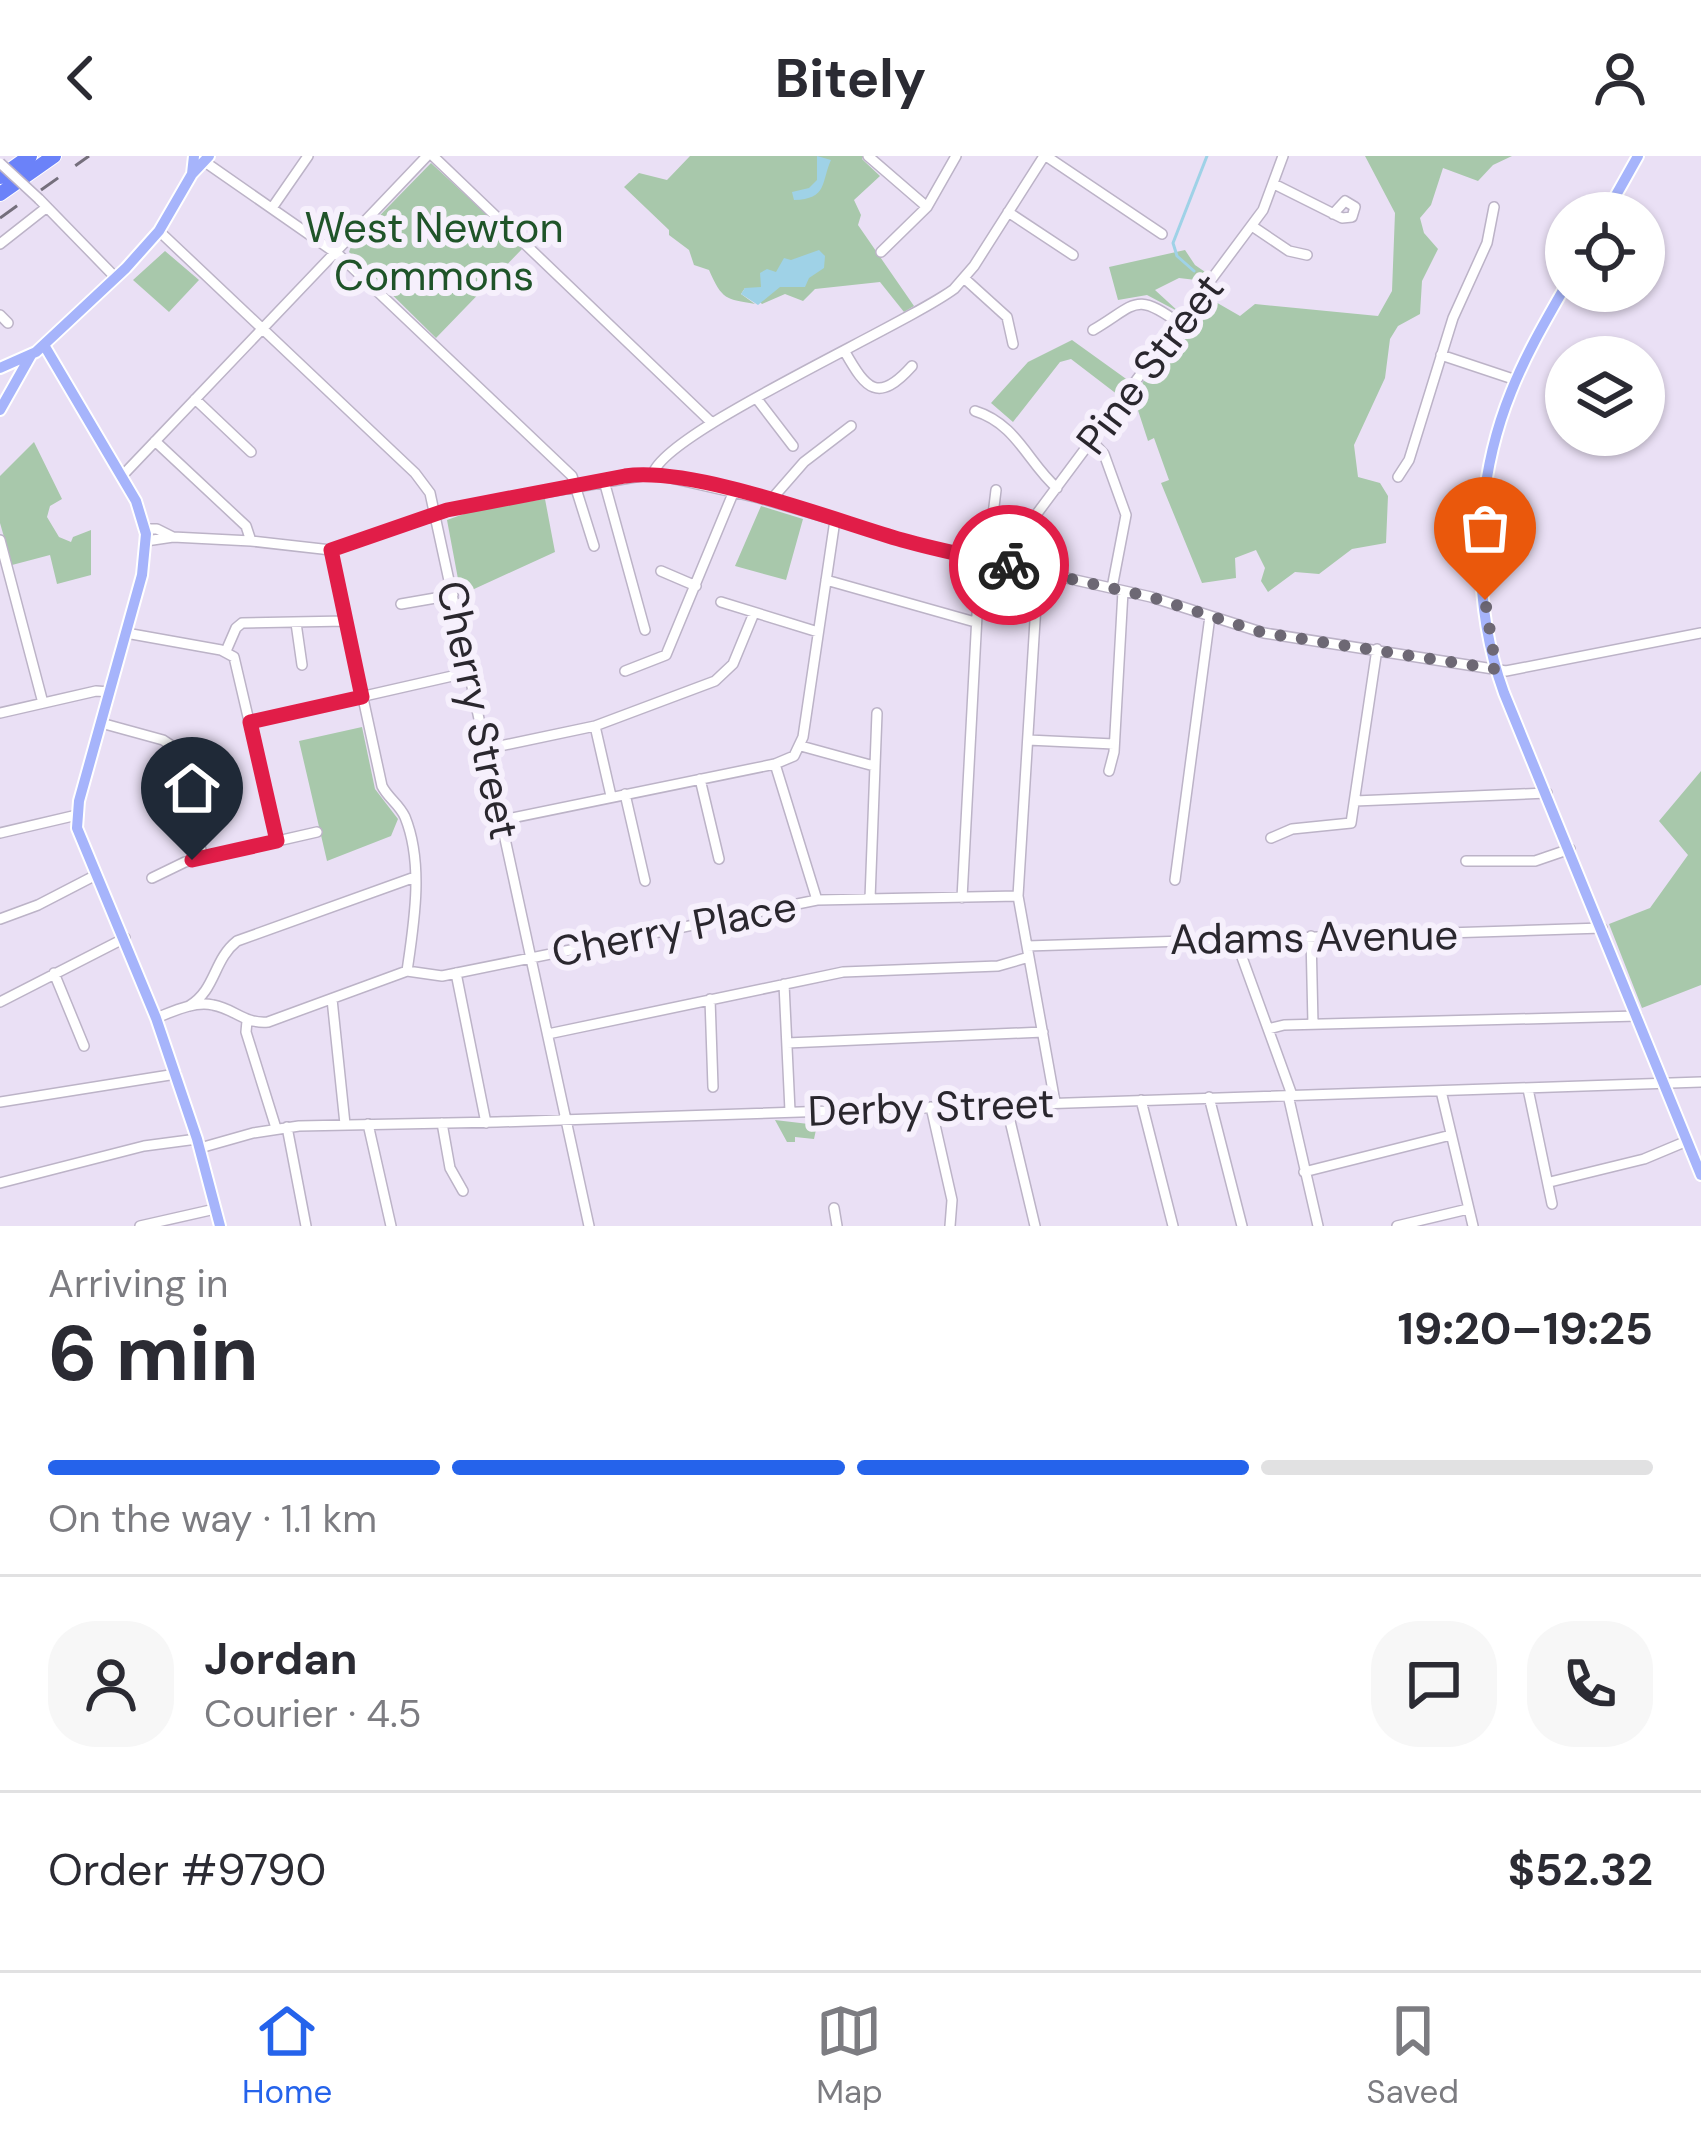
<!DOCTYPE html>
<meta charset="utf-8">
<style>
:root{--surface:#fff;--page:#f7f7f7;--text:#2b2b33;--muted:#7c7c81;--line:#e1e1e2;--accent:#2563eb}
body{margin:0;font-family:"DM Sans",sans-serif;background:var(--page);color:var(--text);height:100vh;display:flex;flex-direction:column;font-size:45px;white-space:nowrap}
*{box-sizing:border-box;margin:0}
p{font-size:39px;color:var(--muted)}
.icon{flex:none;width:66px;height:66px;fill:none;stroke:currentColor;stroke-width:2;stroke-linecap:round;stroke-linejoin:round}
.map{position:relative;height:1070px;overflow:hidden}
.panel{display:flex;flex-direction:column;background:var(--surface);flex:1}
.panel>*{flex:none}
.fabs{position:absolute;left:1545px;top:36px;display:grid;gap:24px}
.fabs a{display:grid;place-items:center;width:120px;height:120px;border-radius:50%;background:var(--surface);box-shadow:0 3px 9px #0004;font-size:60px}
.pin{position:absolute;display:grid;place-items:center;width:102px;height:102px;color:#fff;margin:-123px -51px;border-radius:50% 50% 50% 0;rotate:-45deg;box-shadow:0 0 12px #0007}
.pin .icon{rotate:45deg}
.courier{position:absolute;display:grid;place-items:center;width:120px;height:120px;margin:-60px;border:9px solid #e11d48;border-radius:50%;background:#fff;color:#222;box-shadow:0 3px 15px #0007}
.summary em{font-style:normal;font-weight:700}
.summary div{display:flex;flex-direction:column-reverse}
.summary{display:flex;align-items:center;justify-content:space-between;height:204px;padding:0 48px}
h1{font-size:78px;font-weight:700;line-height:90px}
.bar{display:grid;grid-template-columns:repeat(4,1fr);gap:18px 12px;align-content:center;height:144px;padding:0 48px}
.bar i{height:15px;border-radius:9px;background:var(--line)}
.bar .active{background:var(--accent)}
.bar p{grid-column:span 4}
.line{display:flex;align-items:center;gap:30px;padding:0 48px;border-top:3px solid var(--line)}
.line div{flex:1}
.round{display:grid;place-items:center;flex:none;width:126px;height:126px;border-radius:48px;background:var(--page)}
header{display:flex;justify-content:space-between;align-items:center;height:156px;padding:0 48px;background:var(--surface);font-size:54px;font-weight:700}
.tab-bar{display:flex;justify-content:space-around;align-items:center;height:168px;border-top:3px solid var(--line);background:var(--surface);font-size:33px;color:var(--muted)}
.tab-bar a{display:grid;justify-items:center;gap:6px}
.tab-bar .active{color:var(--accent)}
.map>svg:first-child{display:block}
.green{fill:#a8c8ab}
.water{fill:#9fd2e7}
.lines{fill:none;stroke-linecap:round;stroke-linejoin:round}
.stream{stroke:#9fd2e7;stroke-width:3}
.minor-casing{stroke:#bcb3c7;stroke-width:12}
.major-casing{stroke:#fff;stroke-width:14}
.highway-casing{stroke:#fff;stroke-width:16}
.minor{stroke:#fff;stroke-width:9}
.major{stroke:#a6b4fb;stroke-width:10}
.highway{stroke:#6b82f9;stroke-width:14}
.rail{stroke:#756f7c;stroke-width:3;stroke-dasharray:21 21;stroke-linecap:butt}
.minor-bridge-casing{stroke:#bcb3c7;stroke-width:12;stroke-linecap:butt}
.minor-bridge{stroke:#fff;stroke-width:9}
.done{stroke:#6d6874;stroke-width:12;stroke-dasharray:0 21.6}
.route{stroke:#e11d48;stroke-width:15}
.labels{text-anchor:middle;dominant-baseline:central;stroke-width:12;stroke-linejoin:round;paint-order:stroke}
.park-label{font-size:42px;fill:#1f5429;stroke:#f6f0fc}
.street-label{font-size:42px;fill:#2a272e;stroke:#f6f0fc}
</style>
<header><svg class="icon" aria-label="back" viewBox="0 0 24 24"><path d="M15 5l-7 7 7 7"/></svg>Bitely<svg class="icon" aria-label="person" viewBox="0 0 24 24"><circle cx="12" cy="8" r="4"/><path d="M4 21q1-7 8-7t8 7"/></svg></header>
<div class="map">
<svg width="1701" height="1070" viewBox="0 0 1701 1070">
<rect width="100%" height="100%" fill="#eae0f5"/>
<path class="green" d="M 690,0 L 864,0 L 862,3 L 880,20 L 854,44 L 861,59 L 858,69 L 914,150 L 904,156 L 880,126 L 815,133 L 803,145 L 785,138 L 762,148 L 745,132 L 741,138 L 755,148 C 726,143 722,144 709,114 L 694,109 L 689,94 L 669,79 L 669,74 L 624,31 L 639,17 L 667,24 Z
M 1365,0 L 1512,0 L 1493,9 L 1478,25 L 1443,12 L 1431,49 L 1420,62 L 1424,77 L 1438,93 L 1422,125 L 1420,158 L 1398,170 L 1390,183 L 1385,222 L 1354,289 L 1358,321 L 1380,327 L 1388,340 L 1386,387 L 1352,393 L 1319,418 L 1295,416 L 1268,436 L 1261,425 L 1265,412 L 1256,394 L 1235,402 L 1236,422 L 1202,427 L 1161,327 L 1169,324 L 1154,282 L 1148,285 L 1133,239 L 1207,141 L 1240,160 L 1255,148 L 1378,160 L 1392,135 L 1395,57 Z
M 431,7 L 523,92 L 436,182 L 349,96 L 352,88 Z
M 1185,94 L 1195,109 L 1208,118 L 1199,129 L 1196,124 L 1179,122 L 1155,134 L 1179,156 L 1147,139 L 1118,144 L 1109,111 Z
M 165,95 L 199,124 L 169,156 L 133,124 Z
M 1072,184 L 1129,225 L 1118,239 L 1071,203 L 1060,206 L 1013,266 L 991,247 L 1028,206 Z
M 34,286 L 62,343 L 50,350 L 47,361 L 59,381 L 71,386 L 73,381 L 91,374 L 91,419 L 57,428 L 50,399 L 12,409 L 0,367 L 0,320 Z
M 545,343 L 555,396 L 461,439 L 447,364 L 475,354 Z
M 761,350 L 803,363 L 786,424 L 735,410 Z
M 362,571 L 375,633 L 398,663 L 391,680 L 327,705 L 299,585 Z
M 1701,615 L 1701,829 L 1642,852 L 1609,768 L 1650,752 L 1688,699 L 1659,665 Z
M 775,964 L 817,969 L 814,983 L 795,981 L 795,986 L 787,986 Z"/>
<path class="water" d="M 817,0 L 831,4 C 821,26 828,43 794,44 L 792,36 L 809,32 L 817,24 Z
M 819,94 L 825,100 L 824,112 L 809,122 L 805,131 L 780,131 L 758,149 L 741,138 L 745,132 L 761,131 L 760,117 L 767,113 L 776,116 L 784,102 L 791,104 Z"/>
<g class="lines">
<path class="stream" d="M 1194,115 L 1177,100 L 1173,87 L 1207,0"/>
<defs>
<path id="minor" d="M 433,0 L 712,267
M 868,0 L 927,51
M 1046,0 L 1162,78
M 205,6 L 340,100 L 572,320 L 594,390
M 1274,28 L 1342,62 L 1352,61 L 1355,51 L 1345,45 L 1333,58
M 39,43 L 116,122
M 272,52 L 308,0
M 1008,56 L 1073,99
M 1252,70 L 1289,95 L 1307,99
M 159,75 L 415,317 L 430,337 L 589,1070
M 0,88 L 47,51
M 881,96 L 927,51 L 956,0
M 965,123 L 1007,161 L 1013,188
M 0,159 L 8,167
M 1093,174 C 1136,149 1134,134 1180,168
M 845,196 C 866,233 878,248 912,210
M 1441,199 L 1516,224
M 195,243 L 251,296
M 757,243 L 793,290
M 975,255 C 1017,268 1028,307 1057,332
M 155,285 L 246,370 L 251,385
M 1092,285 L 1104,298 L 1126,359 L 1112,432
M 653,318 C 664,276 904,170 954,133 L 974,110 L 1044,0
M 122,320 L 427,0
M 1398,321 L 1409,304 L 1453,162 L 1487,87 L 1494,51
M 604,325 L 645,474
M 996,334 L 993,359 L 1021,380
M 770,345 L 804,306 L 851,270
M 145,373 L 157,373 L 173,381
M 0,384 L 43,547
M 146,385 L 173,381 L 251,385 L 331,394 L 456,352 L 653,318 L 759,342 L 925,390 L 1151,441 L 1264,477 L 1506,515 L 1701,477
M 331,394 L 382,630 C 388,642 399,648 405,661 C 424,708 414,767 407,815
M 1006,409 L 1024,375 L 1263,54 L 1283,0
M 661,415 L 696,430
M 1038,416 L 1018,740 L 1055,946
M 826,424 L 975,466
M 721,446 L 818,476
M 401,448 L 453,439
M 296,467 L 302,509
M 126,477 L 221,494 L 234,501 L 277,685
M 226,495 L 236,472 L 242,467 L 346,465
M 625,515 L 666,499 L 734,335
M 0,557 L 96,535 L 110,536
M 250,566 L 470,516
M 101,567 L 163,584 L 175,592 L 203,702
M 595,570 L 611,640
M 1028,584 L 1114,588
M 801,590 L 874,610
M 486,593 L 595,570 L 715,525 L 733,508 L 754,457
M 775,608 L 817,744
M 1109,615 L 1114,596 L 1123,435
M 700,623 L 719,703
M 625,638 L 645,725
M 1355,645 L 1547,637
M 502,664 L 775,608 L 794,600 L 803,581 L 835,364
M 0,677 L 77,659
M 1271,682 L 1292,673 L 1351,667 L 1377,493
M 1466,705 L 1535,705 L 1570,693
M 152,722 L 185,706 L 317,676
M 1175,724 L 1210,460
M 962,742 L 980,403
M 870,743 L 877,557
M 0,763 L 38,749 L 96,719
M 1311,780 L 1313,868
M 1235,782 L 1292,939
M 1027,790 L 1602,772
M 407,815 L 442,820 L 817,744 L 1018,740
M 54,817 L 84,890
M 456,817 L 486,967
M 784,828 L 790,955
M 332,843 L 345,968
M 710,843 L 713,931
M 0,846 L 125,782
M 189,850 C 216,834 213,804 237,785 L 415,721
M 156,862 C 174,855 194,845 213,849 C 235,853 244,868 268,866 L 407,815
M 247,865 L 246,876 L 276,972
M 1268,873 L 1284,869 L 1637,860
M 548,878 L 843,816 L 998,810 L 1029,801
M 787,887 L 1043,876
M 1528,933 L 1552,1048
M 1441,935 L 1473,1070
M 1288,939 L 1318,1070
M 1209,941 L 1242,1070
M 1141,944 L 1173,1070
M 0,946 L 176,918
M 1006,948 L 1035,1070
M 931,951 L 952,1044 L 950,1070
M 442,967 L 450,1012 L 463,1035
M 368,968 L 391,1070
M 287,971 L 306,1070
M 200,992 L 253,977 L 299,970 L 497,966 L 1701,926
M 1304,1016 L 1451,979
M 1550,1026 L 1644,1003 L 1687,985
M 0,1027 L 144,990 L 197,983
M 834,1052 L 837,1070
M 140,1070 L 215,1053
M 1397,1070 L 1468,1053"/>
<path id="major" d="M 192,18 L 194,0
M 1606,57 L 1638,0
M 1566,129 C 1546,164 1526,198 1511,236 C 1474,327 1470,444 1504,537 L 1701,1019
M 44,189 L 136,345 L 146,378 L 142,419 L 79,645 L 77,672 L 156,862 L 197,983 L 220,1070
M 0,212 L 36,196 L 126,112 L 159,75 L 192,18 L 209,0
M 0,254 L 31,199"/>
<path id="highway" d="M 0,21 L 30,0
M 0,38 L 54,0"/>
</defs>
<use href="#minor" class="minor-casing"/>
<use href="#major" class="major-casing"/>
<use href="#highway" class="highway-casing"/>
<use href="#minor" class="minor"/>
<use href="#major" class="major"/>
<use href="#highway" class="highway"/>
<path class="rail" d="M 41,34 L 89,0
M 0,62 L 28,42"/>
<defs>
<path id="minor-bridge" d="M 0,7 L 39,43"/>
</defs>
<use href="#minor-bridge" class="minor-bridge-casing"/>
<use href="#minor-bridge" class="minor-bridge"/>
</g>
<g class="lines">
<path class="done" d="M 1009,409 L 1151,441 L 1264,477 L 1496,513 L 1485,444"/>
<path class="route" d="M 192,704 L 277,685 L 250,566 L 362,541 L 331,394 L 447,354 L 625,320 C 693,310 833,364 902,384 C 937,394 974,401 1009,409"/>
</g>
<g class="labels">
<g class="park-label">
<text x="434" y="71">West Newton<tspan x="434" dy="48">Commons</tspan></text>
</g>
<g class="street-label">
<text transform="translate(1150 208) rotate(-53)">Pine Street</text>
<text transform="translate(478 554) rotate(78)">Cherry Street</text>
<text transform="translate(674 773) rotate(-11)">Cherry Place</text>
<text transform="translate(1314 781) rotate(-1)">Adams Avenue</text>
<text transform="translate(931 951) rotate(-2)">Derby Street</text>
</g>
</g>
</svg>
<div class="fabs">
<a><svg class="icon" aria-label="locate" viewBox="0 0 24 24"><circle cx="12" cy="12" r="6"/><path d="M12 2v4M12 18v4M2 12h4M18 12h4"/></svg></a>
<a><svg class="icon" aria-label="layers" viewBox="0 0 24 24"><path d="M12 4l9 5-9 5-9-5zM3 14l9 5 9-5"/></svg></a>
</div>
<div class="pin" style="left:1485px;top:444px;background:#ea580c"><svg class="icon" aria-label="bag" viewBox="0 0 24 24"><path d="M5 8h14l-1 12H6zM9 8a3 3 0 0 1 6 0"/></svg></div>
<div class="pin" style="left:192px;top:704px;background:#1f2937"><svg class="icon" aria-label="home" viewBox="0 0 24 24"><path d="M3 11l9-7 9 7M6 9v11h12V9"/></svg></div>
<div class="courier" style="left:1009px;top:409px"><svg class="icon" aria-label="bike" viewBox="0 0 24 24"><circle cx="6" cy="16" r="4"/><circle cx="18" cy="16" r="4"/><path d="M6 16l4-8h5l3 8M10 8l3 8H6M13 5h3"/></svg></div>
</div>
<section class="panel">
<div class="summary"><div><h1>6 min</h1><p>Arriving in</p></div><em>19:20–19:25</em></div>
<div class="bar"><i class="active"></i><i class="active"></i><i class="active"></i><i></i><p>On the way · 1.1 km</p></div>
<div class="line" style="height:216px"><a class="round"><svg class="icon" aria-label="person" viewBox="0 0 24 24"><circle cx="12" cy="8" r="4"/><path d="M4 21q1-7 8-7t8 7"/></svg></a><div><b>Jordan</b><p>Courier · 4.5</p></div><a class="round"><svg class="icon" aria-label="chat" viewBox="0 0 24 24"><path d="M4 5h16v11H9l-5 4z"/></svg></a><a class="round"><svg class="icon" aria-label="phone" viewBox="0 0 24 24"><path d="M5 4h4l2 5-3 2q2 4 5 5l2-3 5 2v4C11 20 4 13 5 4z"/></svg></a></div>
<div class="line" style="height:156px"><div>Order #9790</div><b>$52.32</b></div>
</section>
<nav class="tab-bar">
<a class="active"><svg class="icon" aria-label="home" viewBox="0 0 24 24"><path d="M3 11l9-7 9 7M6 9v11h12V9"/></svg>Home</a>
<a><svg class="icon" aria-label="map" viewBox="0 0 24 24"><path d="M3 6l6-2 6 2 6-2v14l-6 2-6-2-6 2zM9 4v14M15 6v14"/></svg>Map</a>
<a><svg class="icon" aria-label="saved" viewBox="0 0 24 24"><path d="M7 4h10v16l-5-4-5 4z"/></svg>Saved</a>
</nav>
